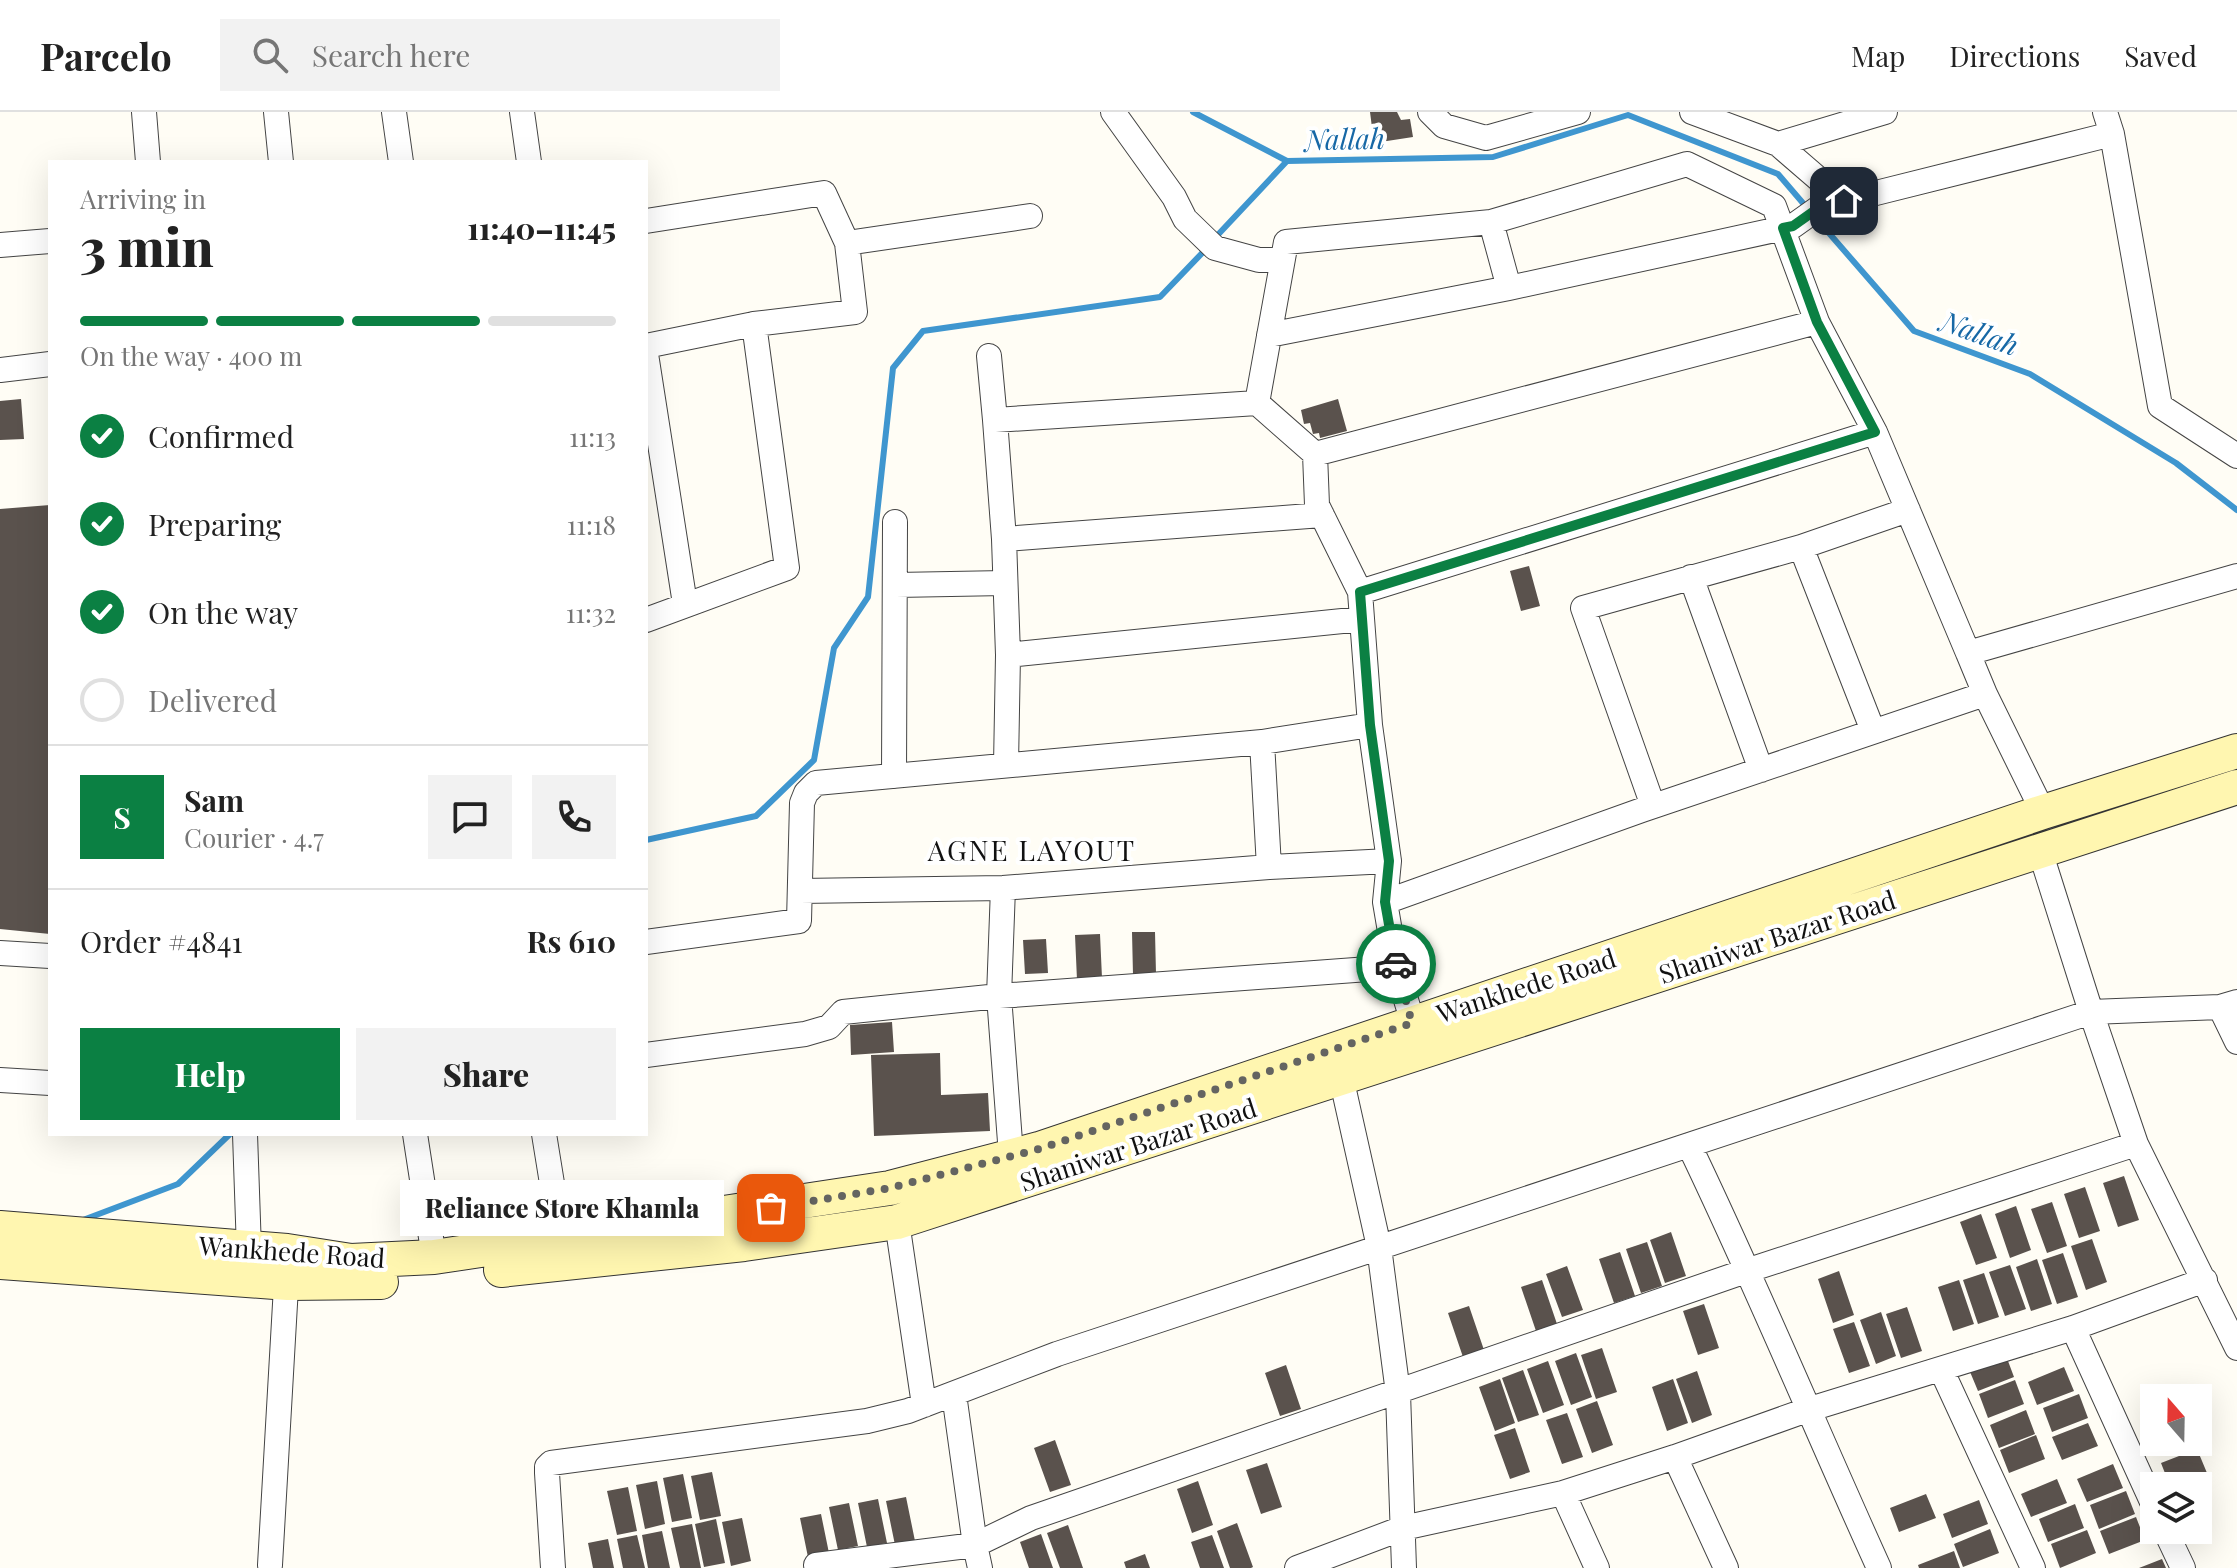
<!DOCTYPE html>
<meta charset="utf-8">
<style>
:root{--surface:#fff;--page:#f2f2f2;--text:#222;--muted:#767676;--line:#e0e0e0;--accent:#0b8043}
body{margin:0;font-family:"Playfair Display",serif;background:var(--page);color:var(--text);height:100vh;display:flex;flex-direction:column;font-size:30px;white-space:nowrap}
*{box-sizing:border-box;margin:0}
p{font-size:26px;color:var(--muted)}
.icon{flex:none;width:44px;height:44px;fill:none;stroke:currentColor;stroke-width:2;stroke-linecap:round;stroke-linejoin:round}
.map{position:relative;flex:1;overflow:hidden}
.drawer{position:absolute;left:48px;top:48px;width:600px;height:976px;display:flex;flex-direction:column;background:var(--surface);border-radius:0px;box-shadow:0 8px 32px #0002}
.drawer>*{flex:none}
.needle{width:52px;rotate:340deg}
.buttons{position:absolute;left:2140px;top:1272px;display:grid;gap:16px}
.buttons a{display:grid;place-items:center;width:72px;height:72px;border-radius:0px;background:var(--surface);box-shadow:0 8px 32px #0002;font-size:40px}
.pin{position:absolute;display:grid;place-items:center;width:68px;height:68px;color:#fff;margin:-34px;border-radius:16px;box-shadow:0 4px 12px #0006}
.courier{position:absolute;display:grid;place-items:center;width:80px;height:80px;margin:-40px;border:6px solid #0b8043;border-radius:50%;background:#fff;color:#222;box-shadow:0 2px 10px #0007}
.bubble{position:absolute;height:56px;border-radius:0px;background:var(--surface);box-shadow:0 8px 32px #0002;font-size:26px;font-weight:800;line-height:56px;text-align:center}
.overview em{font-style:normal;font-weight:800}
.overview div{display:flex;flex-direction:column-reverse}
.overview{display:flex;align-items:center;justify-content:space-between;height:136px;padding:0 32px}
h1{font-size:52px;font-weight:800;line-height:60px}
.bar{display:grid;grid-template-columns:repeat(4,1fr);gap:12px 8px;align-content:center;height:96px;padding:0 32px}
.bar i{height:10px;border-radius:6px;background:var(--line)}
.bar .current{background:var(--accent)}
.bar p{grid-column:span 4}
.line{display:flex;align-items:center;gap:20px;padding:0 32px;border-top:2px solid var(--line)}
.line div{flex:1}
.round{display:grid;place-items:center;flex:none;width:84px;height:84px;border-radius:0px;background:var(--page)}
ol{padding:0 32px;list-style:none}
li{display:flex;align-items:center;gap:24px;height:88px}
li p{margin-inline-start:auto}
li .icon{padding:8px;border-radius:50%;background:var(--accent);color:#fff;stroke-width:4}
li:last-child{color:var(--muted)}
li i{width:44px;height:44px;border:4px solid var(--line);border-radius:50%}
.primary-button{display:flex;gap:16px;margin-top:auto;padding:16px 32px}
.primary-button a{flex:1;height:92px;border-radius:0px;background:var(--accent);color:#fff;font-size:32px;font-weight:800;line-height:92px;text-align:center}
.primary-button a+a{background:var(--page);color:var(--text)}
header{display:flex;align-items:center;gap:48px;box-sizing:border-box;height:112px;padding:0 40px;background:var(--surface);border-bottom:2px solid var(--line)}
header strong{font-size:38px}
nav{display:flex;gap:44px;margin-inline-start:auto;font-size:28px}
.search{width:560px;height:72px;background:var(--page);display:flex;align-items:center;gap:20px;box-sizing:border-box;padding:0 28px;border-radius:0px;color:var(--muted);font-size:30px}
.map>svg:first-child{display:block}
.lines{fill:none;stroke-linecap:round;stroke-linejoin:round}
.stream{stroke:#3f96cf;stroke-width:6}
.building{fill:#5a524d}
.street-casing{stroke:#444;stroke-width:26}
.secondary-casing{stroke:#333;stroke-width:36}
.street{stroke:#fff;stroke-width:24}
.secondary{stroke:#fff6b0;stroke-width:34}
.done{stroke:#646461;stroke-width:8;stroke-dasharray:0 14.4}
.route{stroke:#0b8043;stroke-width:10}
.labels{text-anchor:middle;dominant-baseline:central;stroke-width:8;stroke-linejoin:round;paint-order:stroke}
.street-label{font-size:26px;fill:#111;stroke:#fff}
.water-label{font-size:28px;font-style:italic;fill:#1768a6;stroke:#fff}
.neighbourhood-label{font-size:28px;letter-spacing:2px;fill:#111;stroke:#fff}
</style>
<header>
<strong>Parcelo</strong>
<div class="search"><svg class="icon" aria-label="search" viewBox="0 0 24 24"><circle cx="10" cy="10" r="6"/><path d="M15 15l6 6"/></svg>Search here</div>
<nav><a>Map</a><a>Directions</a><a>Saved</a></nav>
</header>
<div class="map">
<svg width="2237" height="1456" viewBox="0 0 2237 1456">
<rect width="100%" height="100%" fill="#fffdf5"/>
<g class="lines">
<path class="stream" d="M 1193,0 L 1287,49 L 1493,45 L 1628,3 L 1778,62 L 1808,97
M 1815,105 L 1914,219 L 2030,262 L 2176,351 L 2237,398
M 1213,128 L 1287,49
M 646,728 L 756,704 L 814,648 L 834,536 L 868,485 L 893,256 L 923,219 L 1160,185 L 1206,137
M 83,1108 L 178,1072 L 230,1022"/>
</g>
<path class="building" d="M 1370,0 L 1397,0 L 1401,8 L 1410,7 L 1413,25 L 1374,31 Z
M 21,287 L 24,327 L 0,328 L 0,289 Z
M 1338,287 L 1347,319 L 1320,326 L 1319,321 L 1313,322 L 1310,311 L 1304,312 L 1301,298 Z
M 50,393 L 50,822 L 0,817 L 0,397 Z
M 1529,454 L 1540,494 L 1521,499 L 1510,459 Z
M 1132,820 L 1155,820 L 1156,862 L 1133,863 Z
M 1100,822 L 1102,866 L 1077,868 L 1075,823 Z
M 1046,827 L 1048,861 L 1025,862 L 1023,828 Z
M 892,910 L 894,940 L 851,943 L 850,913 Z
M 940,941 L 941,983 L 988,981 L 990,1019 L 874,1024 L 871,943 Z
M 2124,1064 L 2139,1108 L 2118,1115 L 2103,1071 Z
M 2085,1075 L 2100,1119 L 2079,1126 L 2064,1082 Z
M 2052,1090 L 2067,1134 L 2047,1141 L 2031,1097 Z
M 2016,1094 L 2031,1138 L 2010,1146 L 1995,1102 Z
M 1981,1102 L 1997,1146 L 1976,1153 L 1960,1110 Z
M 1671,1120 L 1686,1164 L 1665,1171 L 1650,1128 Z
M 2092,1127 L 2107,1170 L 2086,1178 L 2071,1134 Z
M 1647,1130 L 1662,1174 L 1641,1181 L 1626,1137 Z
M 1620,1140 L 1635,1184 L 1614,1191 L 1599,1147 Z
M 2063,1141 L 2078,1185 L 2057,1192 L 2042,1148 Z
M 2037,1147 L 2052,1192 L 2031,1199 L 2016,1155 Z
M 2010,1153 L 2026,1197 L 2005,1204 L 1989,1160 Z
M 1567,1154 L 1583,1198 L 1562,1205 L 1546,1162 Z
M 1839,1159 L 1854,1203 L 1833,1211 L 1818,1167 Z
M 1984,1161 L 1999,1205 L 1978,1212 L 1963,1168 Z
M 1542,1168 L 1557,1212 L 1536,1219 L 1521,1175 Z
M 1959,1168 L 1974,1212 L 1953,1219 L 1938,1175 Z
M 1704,1192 L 1719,1236 L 1698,1243 L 1683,1199 Z
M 1469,1194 L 1484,1238 L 1463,1245 L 1448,1201 Z
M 1907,1195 L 1922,1239 L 1901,1246 L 1886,1202 Z
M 1881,1200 L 1896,1244 L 1876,1252 L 1860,1208 Z
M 1854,1210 L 1870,1254 L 1849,1261 L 1833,1217 Z
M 1602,1236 L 1617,1280 L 1596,1287 L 1581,1243 Z
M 1576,1241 L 1592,1285 L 1571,1293 L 1555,1249 Z
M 2005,1241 L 2014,1265 L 1978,1279 L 1968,1255 Z
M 1548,1249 L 1564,1293 L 1543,1301 L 1527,1257 Z
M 1286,1253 L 1301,1297 L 1280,1304 L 1265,1261 Z
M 2064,1255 L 2074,1279 L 2037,1293 L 2028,1270 Z
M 1523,1258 L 1539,1303 L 1518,1310 L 1502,1266 Z
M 1697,1259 L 1712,1303 L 1692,1311 L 1676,1267 Z
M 1500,1267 L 1515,1311 L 1495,1319 L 1479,1275 Z
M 1673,1267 L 1688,1311 L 1667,1319 L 1652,1275 Z
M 2015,1268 L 2024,1292 L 1988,1306 L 1979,1282 Z
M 2079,1282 L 2088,1306 L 2052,1320 L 2043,1296 Z
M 1597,1289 L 1613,1333 L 1592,1341 L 1576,1297 Z
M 2026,1298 L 2035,1322 L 1999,1336 L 1990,1313 Z
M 1567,1301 L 1583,1345 L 1562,1352 L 1546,1308 Z
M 2088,1311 L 2098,1334 L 2062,1348 L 2052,1325 Z
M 1515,1316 L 1530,1360 L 1510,1367 L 1494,1323 Z
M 2036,1323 L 2045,1347 L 2009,1361 L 2000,1338 Z
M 1055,1328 L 1071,1373 L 1050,1380 L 1034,1336 Z
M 2197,1337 L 2207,1361 L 2170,1374 L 2161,1351 Z
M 1267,1351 L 1282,1395 L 1261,1402 L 1246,1358 Z
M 2113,1352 L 2123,1376 L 2087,1390 L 2077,1367 Z
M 712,1360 L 721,1404 L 700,1408 L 691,1364 Z
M 683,1362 L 692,1406 L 672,1410 L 663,1366 Z
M 2057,1367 L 2067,1391 L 2031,1405 L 2021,1382 Z
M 657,1369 L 665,1412 L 645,1417 L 636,1373 Z
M 1198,1369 L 1213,1413 L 1192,1421 L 1177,1377 Z
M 628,1375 L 637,1419 L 617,1423 L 607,1379 Z
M 2126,1379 L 2135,1402 L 2099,1417 L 2090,1393 Z
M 1926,1382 L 1936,1406 L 1899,1420 L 1890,1396 Z
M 906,1385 L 915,1429 L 895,1433 L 886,1389 Z
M 878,1387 L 887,1431 L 867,1435 L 858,1391 Z
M 1979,1388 L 1988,1412 L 1952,1426 L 1943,1402 Z
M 849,1391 L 858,1434 L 838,1438 L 829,1395 Z
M 2075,1392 L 2084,1416 L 2048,1430 L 2039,1407 Z
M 821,1402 L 830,1446 L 809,1450 L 800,1406 Z
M 2136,1405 L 2145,1428 L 2109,1442 L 2100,1419 Z
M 742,1406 L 751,1449 L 731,1454 L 722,1410 Z
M 716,1407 L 725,1451 L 704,1455 L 695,1412 Z
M 1237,1411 L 1253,1455 L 1251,1456 L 1230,1456 L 1217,1419 Z
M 692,1412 L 701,1456 L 680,1456 L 671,1416 Z
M 1068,1413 L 1083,1456 L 1060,1456 L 1047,1421 Z
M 1990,1417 L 1999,1441 L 1963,1455 L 1954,1432 Z
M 2087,1418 L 2096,1441 L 2060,1456 L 2051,1432 Z
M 662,1419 L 670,1456 L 648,1456 L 642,1423 Z
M 1041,1422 L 1053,1456 L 1029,1456 L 1020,1430 Z
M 637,1423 L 645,1456 L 623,1456 L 617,1427 Z
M 1212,1423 L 1224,1456 L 1200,1456 L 1191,1430 Z
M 608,1427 L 614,1456 L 593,1456 L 588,1431 Z
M 1954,1439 L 1960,1456 L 1919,1456 L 1918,1453 Z
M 1145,1442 L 1150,1456 L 1126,1456 L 1124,1450 Z
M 2162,1447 L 2166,1456 L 2139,1456 Z"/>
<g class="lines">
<defs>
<path id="street" d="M 144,0 L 148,50
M 276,0 L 281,50
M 394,0 L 401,50
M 522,0 L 529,50
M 1113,0 L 1174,85 L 1185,107 L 1215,136 L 1259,148 L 1282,148
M 1430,0 L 1444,14 L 1486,26 L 1578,0
M 1692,0 L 1778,32 L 1885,0
M 2105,0 L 2112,22 L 2160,294 L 2237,344
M 1778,32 L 1844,89 L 2112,22
M 646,109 L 824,81 L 847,131 L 1030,104
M 1491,110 L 1509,176
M 0,133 L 50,129
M 1269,223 L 1509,176 L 1793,114 L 1824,92 L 1844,89
M 646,234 L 754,212 L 855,200 L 847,131
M 646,242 L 685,492
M 989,244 L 995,308 L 1257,291 L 1315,342 L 1317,393 L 1360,480 L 1370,613 L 1389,749
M 0,258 L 50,252
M 1257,291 L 1286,130 L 1491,110 L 1687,52 L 1774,94 L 1817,210 L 1875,320 L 1968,541
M 995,308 L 1004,427 L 1322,403
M 1315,342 L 1817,210
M 1004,427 L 1008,543 L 1362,507
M 1801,435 L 1873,619
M 1691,465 L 1761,658
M 896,473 L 1005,471
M 1360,480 L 1875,320
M 646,508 L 787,456 L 754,212
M 1262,630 L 1370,613
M 1006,653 L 1008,543
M 894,664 L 895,410
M 1653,694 L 1583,496 L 1801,435 L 1908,398
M 2043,700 L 1985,582 L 1968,541 L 2237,464
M 2040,739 L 2091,900 L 2220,895 L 2237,890
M 1268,755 L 1389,749 L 1385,790
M 646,830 L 799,809 L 802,691 L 806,681 L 816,671 L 1262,630 L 1269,755 L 1003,776 L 800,779
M 0,841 L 50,844
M 2220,895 L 2237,930
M 1417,924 L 1396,855 L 1385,790 L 1642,698 L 1985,582
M 646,943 L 805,922 L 829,915 L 843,900 L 999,884 L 1003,776
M 1341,965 L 1379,1135 L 1398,1281 L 1404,1456
M 0,968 L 50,971
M 245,1022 L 249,1138
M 415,1022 L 434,1145
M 544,1022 L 561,1127
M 1689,1033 C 1756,1172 1815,1315 1879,1456
M 1011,1043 L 999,884 L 1396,855
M 897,1110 L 924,1293
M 2073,1216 L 2154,1394
M 1941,1257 L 2033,1456
M 1675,1345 L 1726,1456
M 1563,1381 L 1597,1456
M 2165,1418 L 2183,1456
M 270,1453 L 287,1157
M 816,1453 L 975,1433 L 954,1282
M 553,1456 L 547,1361 L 547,1355 L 551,1351 L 867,1309 L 908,1299 L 1057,1242 L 2091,900 L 2136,1032 L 2237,1236
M 980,1456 L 975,1433 L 1031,1406 L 1749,1158 L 2136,1032
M 1297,1456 L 1403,1416 L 1563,1381 L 1675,1345 L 1807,1298 L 2073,1216 L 2205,1168"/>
<path id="secondary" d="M 0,1116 L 287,1139 L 351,1149 L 434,1145 L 890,1076 L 1039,1037 L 2043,700 L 2237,639
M 0,1150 L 288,1171 L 381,1170
M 501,1158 L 744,1132 L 897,1110 L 2237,675"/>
</defs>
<use href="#street" class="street-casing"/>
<use href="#secondary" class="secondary-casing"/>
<use href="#street" class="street"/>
<use href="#secondary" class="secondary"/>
</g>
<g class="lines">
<path class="done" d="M 771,1096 L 890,1076 L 1039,1037 L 1412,911 L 1396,852"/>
<path class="route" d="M 1396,852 L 1385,790 L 1389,749 L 1370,613 L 1360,480 L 1875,320 L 1817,210 L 1783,116 L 1793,114 L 1824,92 L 1844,89"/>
</g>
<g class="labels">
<g class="street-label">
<text transform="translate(1777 824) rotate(-18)">Shaniwar Bazar Road</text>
<text transform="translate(1526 873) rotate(-18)">Wankhede Road</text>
<text transform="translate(1138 1032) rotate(-18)">Shaniwar Bazar Road</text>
<text transform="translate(292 1139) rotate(4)">Wankhede Road</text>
</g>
<g class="water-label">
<text transform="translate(1345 26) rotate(-1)">Nallah</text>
<text transform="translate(1980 220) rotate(20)">Nallah</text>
</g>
<g class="neighbourhood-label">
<text x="1032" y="737">AGNE LAYOUT</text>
</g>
</g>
</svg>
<div class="buttons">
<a><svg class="needle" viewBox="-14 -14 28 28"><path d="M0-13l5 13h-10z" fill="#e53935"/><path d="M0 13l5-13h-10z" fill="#767676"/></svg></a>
<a><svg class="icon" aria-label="layers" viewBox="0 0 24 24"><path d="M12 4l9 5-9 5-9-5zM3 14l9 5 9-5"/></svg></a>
</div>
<div class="pin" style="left:771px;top:1096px;background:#ea580c"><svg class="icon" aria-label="bag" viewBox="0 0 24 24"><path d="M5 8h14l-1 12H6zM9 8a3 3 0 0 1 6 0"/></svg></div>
<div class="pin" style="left:1844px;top:89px;background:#1f2937"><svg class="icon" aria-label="home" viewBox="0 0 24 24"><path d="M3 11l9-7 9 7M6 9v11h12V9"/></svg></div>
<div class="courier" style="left:1396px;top:852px"><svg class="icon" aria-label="car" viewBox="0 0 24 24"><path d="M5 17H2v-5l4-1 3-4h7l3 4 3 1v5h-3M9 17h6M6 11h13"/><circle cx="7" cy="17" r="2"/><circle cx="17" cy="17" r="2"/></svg></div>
<div class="bubble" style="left:400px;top:1068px;width:324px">Reliance Store Khamla</div>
<section class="drawer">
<div class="overview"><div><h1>3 min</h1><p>Arriving in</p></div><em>11:40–11:45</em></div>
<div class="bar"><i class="current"></i><i class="current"></i><i class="current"></i><i></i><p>On the way · 400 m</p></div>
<ol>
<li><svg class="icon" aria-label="check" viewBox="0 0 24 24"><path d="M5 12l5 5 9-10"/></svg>Confirmed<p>11:13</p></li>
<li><svg class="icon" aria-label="check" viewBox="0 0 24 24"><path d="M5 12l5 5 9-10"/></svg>Preparing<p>11:18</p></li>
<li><svg class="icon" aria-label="check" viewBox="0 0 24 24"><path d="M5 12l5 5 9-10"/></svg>On the way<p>11:32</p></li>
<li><i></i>Delivered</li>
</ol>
<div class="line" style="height:144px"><b class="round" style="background:var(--accent);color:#fff">S</b><div><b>Sam</b><p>Courier · 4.7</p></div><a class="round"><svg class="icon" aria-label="chat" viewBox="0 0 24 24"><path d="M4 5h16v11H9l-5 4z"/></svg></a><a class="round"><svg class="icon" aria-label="phone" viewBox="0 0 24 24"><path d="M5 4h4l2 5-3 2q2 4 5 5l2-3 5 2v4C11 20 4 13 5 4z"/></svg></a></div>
<div class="line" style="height:104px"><div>Order #4841</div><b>Rs 610</b></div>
<div class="primary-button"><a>Help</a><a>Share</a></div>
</section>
</div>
